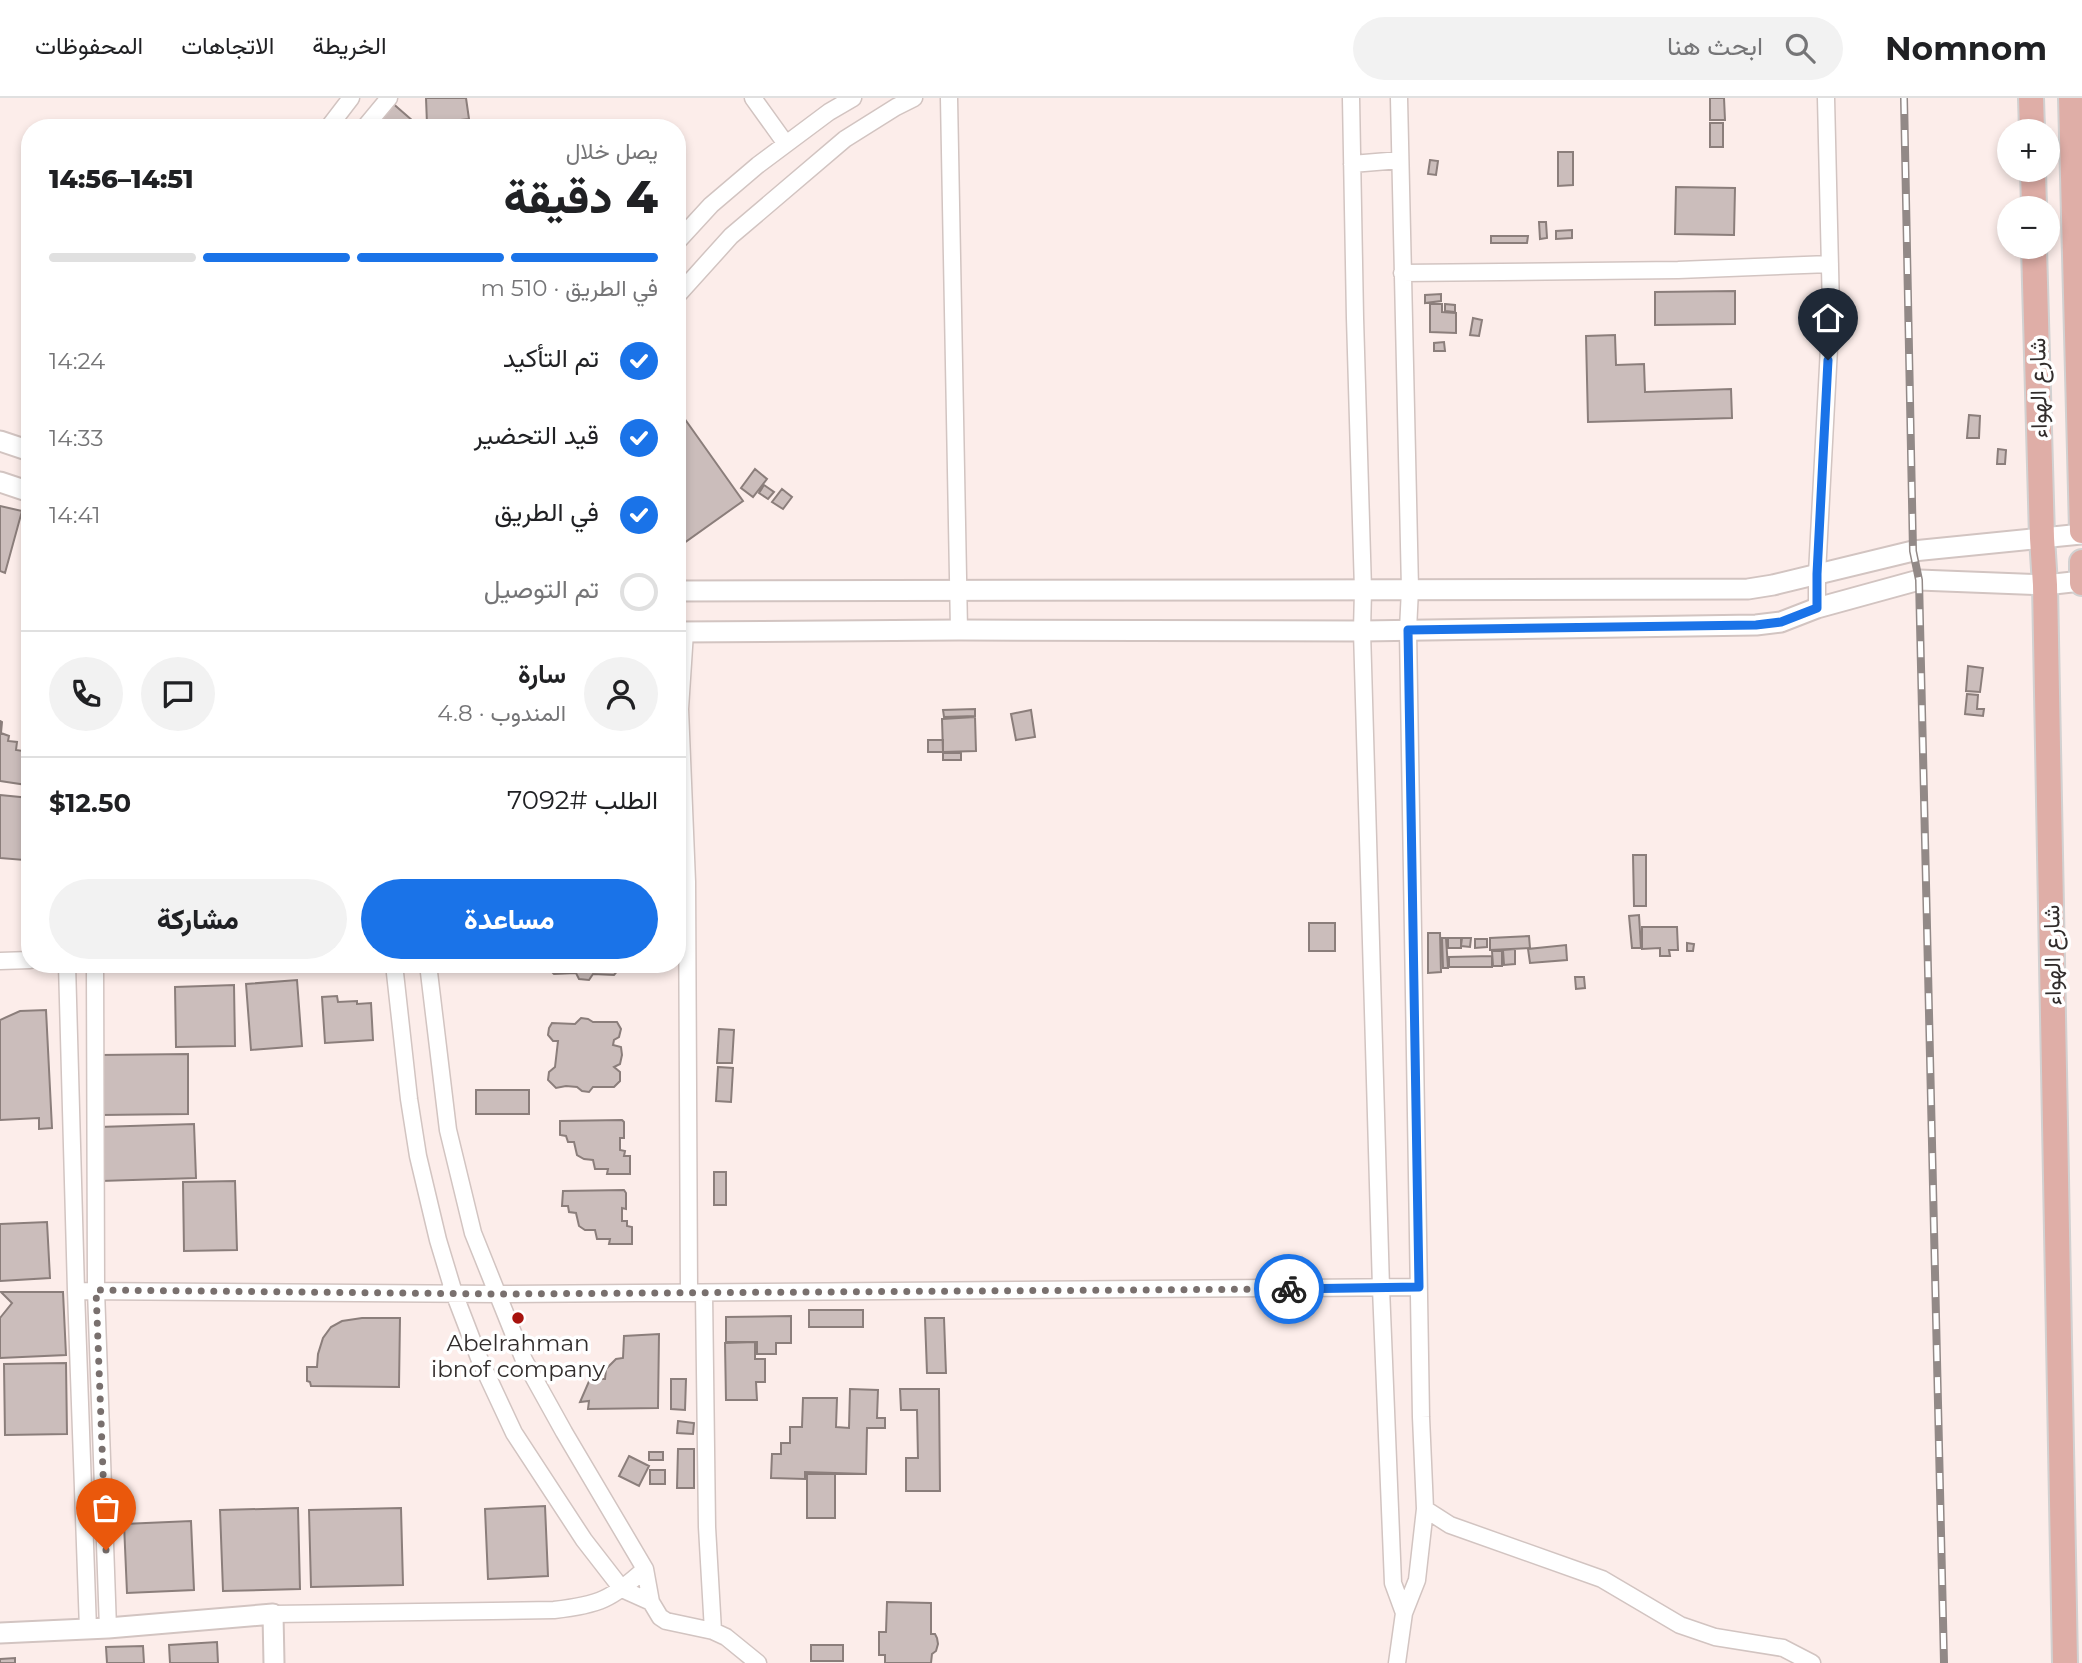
<!DOCTYPE html>
<html lang="ar">
<meta charset="utf-8">
<style>
:root{--surface:#fff;--page:#f2f2f2;--text:#202124;--muted:#757577;--line:#e0e0e0;--accent:#1a73e8}
body{margin:0;font-family:Montserrat,Vazirmatn,sans-serif;background:var(--page);color:var(--text);direction:rtl;height:100vh;display:flex;flex-direction:column;font-size:26px;white-space:nowrap}
*{box-sizing:border-box;margin:0}
p{font-size:23px;color:var(--muted)}
.icon{flex:none;width:38px;height:38px;fill:none;stroke:currentColor;stroke-width:2;stroke-linecap:round;stroke-linejoin:round}
.map{position:relative;flex:1;overflow:hidden;direction:ltr}
.sheet{position:absolute;left:21px;top:21px;width:665px;height:854px;display:flex;flex-direction:column;background:var(--surface);border-radius:28px;box-shadow:0 4px 10px #0003;direction:rtl}
.sheet>*{flex:none}
.fabs{position:absolute;left:1997px;top:21px;display:grid;gap:14px}
.fabs a{display:grid;place-items:center;width:63px;height:63px;border-radius:50%;background:var(--surface);box-shadow:0 4px 10px #0003;font-size:35px}
.pin{position:absolute;display:grid;place-items:center;width:60px;height:60px;color:#fff;margin:-72px -30px;border-radius:50% 50% 50% 0;rotate:-45deg;box-shadow:0 0 7px #0007}
.pin .icon{rotate:45deg}
.courier{position:absolute;display:grid;place-items:center;width:70px;height:70px;margin:-35px;border:5px solid #1a73e8;border-radius:50%;background:#fff;color:#222;box-shadow:0 2px 9px #0007}
.headline em{font-style:normal;font-weight:800}
.headline div{display:flex;flex-direction:column-reverse}
.headline{display:flex;align-items:center;justify-content:space-between;height:119px;padding:0 28px}
h1{font-size:46px;font-weight:800;line-height:52px}
.bar{display:grid;grid-template-columns:repeat(4,1fr);gap:10px 7px;align-content:center;height:84px;padding:0 28px}
.bar i{height:9px;border-radius:5px;background:var(--line)}
.bar .active{background:var(--accent)}
.bar p{grid-column:span 4}
.line{display:flex;align-items:center;gap:18px;padding:0 28px;border-top:2px solid var(--line)}
.line div{flex:1}
.round{display:grid;place-items:center;flex:none;width:74px;height:74px;border-radius:37px;background:var(--page)}
ol{padding:0 28px;list-style:none}
li{display:flex;align-items:center;gap:21px;height:77px}
li p{margin-inline-start:auto}
li .icon{padding:7px;border-radius:50%;background:var(--accent);color:#fff;stroke-width:4}
li:last-child{color:var(--muted)}
li i{width:38px;height:38px;border:4px solid var(--line);border-radius:50%}
.cta{display:flex;gap:14px;margin-top:auto;padding:14px 28px}
.cta a{flex:1;height:80px;border-radius:42px;background:var(--accent);color:#fff;font-size:28px;font-weight:800;line-height:80px;text-align:center}
.cta a+a{background:var(--page);color:var(--text)}
header{display:flex;align-items:center;gap:42px;box-sizing:border-box;height:98px;padding:0 35px;background:var(--surface);border-bottom:2px solid var(--line)}
header strong{font-size:33px}
nav{display:flex;gap:38px;margin-inline-start:auto;font-size:24px}
.search{width:490px;height:63px;background:var(--page);display:flex;align-items:center;gap:18px;box-sizing:border-box;padding:0 24px;border-radius:38px;color:var(--muted);font-size:26px}
.map>svg:first-child{display:block}
.building{fill:#cbbdbb;stroke:#8b7e7b;stroke-width:2}
.lines{fill:none;stroke-linecap:round;stroke-linejoin:round}
.minor-casing{stroke:#d2c4c1;stroke-width:19}
.tertiary-casing{stroke:#d2c4c1;stroke-width:23}
.primary-casing{stroke:#d2d1d1;stroke-width:28}
.minor{stroke:#fff;stroke-width:16}
.tertiary{stroke:#fff;stroke-width:19}
.primary{stroke:#dfaea7;stroke-width:24}
.rail-casing{stroke:#928987;stroke-width:8}
.rail{stroke:#fff;stroke-width:5;stroke-dasharray:16;stroke-linecap:butt}
.done{stroke:#79706e;stroke-width:7;stroke-dasharray:0 12.6}
.route{stroke:#1a73e8;stroke-width:9}
.poi-dot{fill:#a7130e;stroke:#fff;stroke-width:2.5}
.labels{text-anchor:middle;dominant-baseline:central;stroke-width:7;stroke-linejoin:round;paint-order:stroke}
.street-label{font-size:23px;fill:#322d2c;stroke:#fff}
.poi-label{font-size:23px;fill:#322d2c;stroke:#fff}
</style>
<header>
<strong>Nomnom</strong>
<div class="search"><svg class="icon" aria-label="search" viewBox="0 0 24 24"><circle cx="10" cy="10" r="6"/><path d="M15 15l6 6"/></svg>ابحث هنا</div>
<nav><a>الخريطة</a><a>الاتجاهات</a><a>المحفوظات</a></nav>
</header>
<div class="map">
<svg width="2082" height="1565" viewBox="0 0 2082 1565">
<rect width="100%" height="100%" fill="#fcedea"/>
<path class="building" d="M 426,0 L 466,0 L 469,21 L 427,26 Z
M 1710,0 L 1724,0 L 1725,22 L 1710,22 Z
M 390,3 L 421,30 L 375,30 Z
M 1710,25 L 1723,25 L 1723,49 L 1710,49 Z
M 1558,54 L 1573,54 L 1573,87 L 1558,88 Z
M 1430,62 L 1438,63 L 1436,77 L 1428,76 Z
M 1676,89 L 1735,90 L 1734,137 L 1675,136 Z
M 1539,124 L 1546,124 L 1547,140 L 1540,141 Z
M 1572,132 L 1572,140 L 1556,141 L 1556,133 Z
M 1491,138 L 1528,138 L 1527,145 L 1491,145 Z
M 1735,193 L 1735,226 L 1655,227 L 1655,194 Z
M 1441,196 L 1441,203 L 1425,205 L 1425,197 Z
M 1430,206 L 1442,206 L 1442,214 L 1456,215 L 1456,235 L 1430,234 Z
M 1445,206 L 1455,207 L 1455,214 L 1445,213 Z
M 1473,220 L 1482,222 L 1479,238 L 1470,237 Z
M 1615,237 L 1616,267 L 1644,266 L 1645,294 L 1731,291 L 1732,320 L 1588,324 L 1586,238 Z
M 1444,244 L 1445,253 L 1434,253 L 1434,245 Z
M 677,310 L 743,403 L 677,450 Z
M 1969,317 L 1980,318 L 1979,340 L 1967,340 Z
M 1998,351 L 2006,352 L 2005,366 L 1997,366 Z
M 755,371 L 767,381 L 753,399 L 741,390 Z
M 764,387 L 774,394 L 768,401 L 759,395 Z
M 782,391 L 792,399 L 783,411 L 772,404 Z
M 0,408 L 22,413 L 5,475 L 0,473 Z
M 1968,568 L 1983,570 L 1980,594 L 1966,593 Z
M 1967,596 L 1978,597 L 1977,611 L 1984,611 L 1983,618 L 1965,616 Z
M 975,611 L 975,618 L 944,619 L 943,612 Z
M 1031,612 L 1035,639 L 1016,642 L 1011,616 Z
M 975,619 L 976,653 L 943,654 L 942,621 Z
M 0,623 L 2,624 L 1,635 L 9,638 L 8,643 L 17,644 L 16,652 L 30,654 L 27,687 L 0,683 Z
M 928,642 L 943,642 L 943,654 L 928,654 Z
M 943,655 L 961,655 L 961,662 L 943,662 Z
M 0,697 L 30,700 L 30,721 L 27,721 L 24,762 L 0,760 Z
M 1633,757 L 1646,757 L 1646,808 L 1634,808 Z
M 1639,817 L 1641,850 L 1632,850 L 1629,818 Z
M 1309,825 L 1335,825 L 1335,853 L 1309,853 Z
M 1642,829 L 1677,829 L 1678,852 L 1669,852 L 1670,858 L 1660,858 L 1660,850 L 1642,851 Z
M 1428,835 L 1440,835 L 1441,874 L 1428,875 Z
M 1529,838 L 1530,850 L 1490,852 L 1490,840 Z
M 1442,840 L 1446,840 L 1448,870 L 1443,870 Z
M 1448,840 L 1461,840 L 1461,850 L 1448,850 Z
M 1462,840 L 1471,840 L 1470,849 L 1461,848 Z
M 1475,841 L 1487,841 L 1487,849 L 1475,850 Z
M 1687,845 L 1694,846 L 1693,853 L 1687,853 Z
M 1566,847 L 1567,862 L 1530,865 L 1528,851 Z
M 1515,851 L 1515,866 L 1504,867 L 1503,852 Z
M 1492,853 L 1502,853 L 1502,868 L 1493,868 Z
M 1492,858 L 1492,869 L 1449,869 L 1449,859 Z
M 548,866 L 620,866 L 620,870 L 614,877 L 593,876 L 589,882 L 579,881 L 576,875 L 554,876 L 548,870 Z
M 1575,879 L 1584,879 L 1585,890 L 1576,891 Z
M 297,882 L 302,948 L 251,952 L 246,886 Z
M 234,887 L 235,948 L 176,949 L 175,889 Z
M 337,898 L 338,904 L 357,903 L 357,906 L 371,905 L 373,942 L 325,945 L 322,899 Z
M 46,912 L 52,1030 L 39,1031 L 39,1020 L 0,1022 L 0,922 L 20,913 Z
M 581,920 L 588,921 L 593,924 L 617,924 L 621,931 L 619,939 L 614,942 L 613,947 L 621,949 L 622,957 L 620,966 L 614,969 L 620,974 L 620,983 L 614,989 L 593,989 L 589,994 L 582,993 L 577,989 L 566,988 L 556,990 L 548,982 L 549,974 L 555,969 L 558,943 L 553,943 L 548,937 L 549,930 L 552,925 L 575,926 Z
M 719,931 L 734,932 L 732,965 L 717,965 Z
M 188,956 L 188,1016 L 101,1017 L 100,957 Z
M 718,969 L 733,970 L 731,1004 L 716,1003 Z
M 476,992 L 529,992 L 529,1016 L 476,1016 Z
M 622,1022 L 624,1024 L 624,1040 L 620,1040 L 620,1052 L 625,1053 L 624,1058 L 630,1058 L 630,1076 L 607,1076 L 608,1071 L 595,1071 L 593,1062 L 584,1061 L 577,1057 L 574,1044 L 568,1044 L 566,1038 L 560,1037 L 560,1023 Z
M 194,1026 L 196,1080 L 101,1083 L 99,1029 Z
M 714,1074 L 726,1074 L 726,1107 L 714,1107 Z
M 235,1083 L 237,1152 L 184,1153 L 183,1084 Z
M 624,1092 L 626,1095 L 626,1111 L 622,1110 L 622,1123 L 627,1123 L 627,1128 L 632,1129 L 632,1146 L 609,1146 L 610,1141 L 597,1141 L 595,1132 L 585,1132 L 579,1128 L 576,1115 L 569,1114 L 568,1108 L 562,1108 L 563,1093 Z
M 47,1124 L 50,1180 L 0,1183 L 0,1126 Z
M 1,1194 L 63,1194 L 66,1257 L 0,1260 L 0,1220 L 12,1205 Z
M 809,1212 L 863,1212 L 863,1229 L 809,1229 Z
M 791,1218 L 791,1245 L 776,1245 L 776,1256 L 757,1256 L 757,1244 L 726,1244 L 726,1219 Z
M 362,1220 L 400,1220 L 399,1289 L 311,1288 L 310,1284 L 307,1283 L 307,1269 L 317,1269 L 318,1256 L 323,1240 L 331,1229 L 342,1223 Z
M 925,1220 L 944,1220 L 946,1275 L 927,1275 Z
M 659,1236 L 658,1310 L 588,1311 L 589,1303 L 580,1304 L 590,1281 L 605,1281 L 606,1271 L 616,1261 L 623,1260 L 624,1238 Z
M 755,1244 L 755,1261 L 765,1261 L 765,1284 L 756,1284 L 757,1302 L 726,1302 L 725,1245 Z
M 66,1265 L 67,1336 L 5,1337 L 4,1266 Z
M 671,1281 L 686,1281 L 685,1312 L 671,1311 Z
M 850,1291 L 878,1292 L 877,1320 L 885,1320 L 885,1330 L 867,1330 L 866,1376 L 805,1374 L 805,1381 L 771,1380 L 772,1356 L 781,1356 L 781,1345 L 790,1345 L 790,1329 L 802,1329 L 803,1300 L 837,1300 L 836,1329 L 849,1330 Z
M 900,1291 L 939,1291 L 940,1393 L 906,1393 L 906,1360 L 918,1360 L 917,1312 L 901,1312 Z
M 678,1323 L 694,1325 L 693,1336 L 677,1335 Z
M 678,1351 L 694,1351 L 694,1390 L 677,1390 Z
M 649,1354 L 663,1354 L 663,1362 L 649,1362 Z
M 629,1358 L 649,1368 L 639,1388 L 619,1378 Z
M 650,1372 L 665,1372 L 665,1386 L 650,1386 Z
M 807,1376 L 835,1376 L 835,1420 L 807,1420 Z
M 545,1408 L 548,1478 L 488,1481 L 485,1411 Z
M 298,1410 L 300,1491 L 223,1493 L 220,1412 Z
M 401,1410 L 403,1487 L 311,1489 L 309,1412 Z
M 191,1423 L 194,1492 L 127,1495 L 124,1426 Z
M 887,1504 L 931,1505 L 931,1536 L 935,1536 L 937,1540 L 938,1546 L 936,1553 L 932,1556 L 931,1565 L 885,1565 L 885,1557 L 879,1557 L 879,1534 L 886,1534 Z
M 217,1544 L 218,1565 L 170,1565 L 169,1547 Z
M 811,1547 L 843,1547 L 843,1563 L 811,1563 Z
M 143,1548 L 144,1565 L 107,1565 L 106,1549 Z
M 15,1560 L 15,1565 L 0,1565 L 0,1561 Z"/>
<g class="lines">
<defs>
<path id="minor" d="M 753,0 L 786,46
M 949,0 L 959,532
M 1351,0 L 1355,220 L 1363,492 L 1362,533 L 1381,1190 L 1393,1485 L 1404,1515
M 328,30 L 351,0
M 364,30 L 389,0
M 1352,66 L 1400,62
M 677,144 L 711,107 L 758,67 L 829,14 L 853,0
M 1402,175 L 1678,172 L 1830,166
M 677,198 L 731,138 L 845,41 L 896,9 L 914,0
M 1817,510 L 1817,476 L 1831,212 L 1826,0
M 685,534 L 680,611 L 687,784 L 689,1195
M 0,863 L 30,862
M 67,866 L 76,1193 L 88,1531
M 95,866 L 96,1192 L 108,1530
M 394,866 L 409,1001 L 418,1058 L 438,1142 L 454,1195 L 479,1260 L 514,1335 L 584,1442 L 622,1491 L 651,1504
M 428,866 L 448,1032 L 473,1135 L 524,1262 L 564,1334 L 645,1471 L 651,1504 L 660,1519 L 666,1523 L 713,1533 L 726,1539 L 758,1565
M 76,1193 L 497,1196 L 1419,1189
M 704,1195 L 707,1429 L 713,1533
M 1425,1411 L 1450,1427 L 1602,1481 L 1680,1527 L 1715,1539 L 1783,1550 L 1812,1565
M 273,1516 L 554,1512 C 599,1507 612,1501 645,1471
M 1397,1565 L 1404,1515 L 1417,1482 L 1425,1411 L 1421,1319 L 1408,532 L 1410,491 L 1399,0"/>
<path id="tertiary" d="M 0,343 L 30,353
M 0,384 L 30,394
M 677,493 L 1748,491 L 1773,487 L 1913,453 L 2082,436
M 677,534 L 959,532 L 1362,533 L 1756,527 L 1781,524 L 1817,510 L 1919,482 L 2045,487 L 2082,483
M 0,1535 L 108,1530 L 273,1516 L 274,1565"/>
<path id="primary" d="M 2031,0 L 2032,33
M 2071,0 L 2082,433
M 2033,72 L 2034,110
M 2034,149 L 2042,440 L 2045,487 L 2065,1565
M 2082,464 L 2082,485"/>
</defs>
<use href="#minor" class="minor-casing"/>
<use href="#tertiary" class="tertiary-casing"/>
<use href="#primary" class="primary-casing"/>
<use href="#minor" class="minor"/>
<use href="#tertiary" class="tertiary"/>
<use href="#primary" class="primary"/>
<defs>
<path id="rail" d="M 1904,0 L 1913,453 L 1919,482 L 1944,1565"/>
</defs>
<use href="#rail" class="rail-casing"/>
<use href="#rail" class="rail"/>
</g>
<g class="lines">
<path class="done" d="M 106,1452 L 96,1192 L 497,1196 L 1289,1191"/>
<path class="route" d="M 1289,1191 L 1419,1189 L 1408,532 L 1756,527 L 1781,524 L 1817,510 L 1817,476 L 1828,262"/>
</g>
<circle class="poi-dot" cx="518" cy="1220" r="7"/>
<g class="labels">
<g class="street-label">
<text transform="translate(2038 290) rotate(-91)">شارع الهواء</text>
<text transform="translate(2052 857) rotate(-91)">شارع الهواء</text>
</g>
<g class="poi-label">
<text x="518" y="1245">Abelrahman<tspan x="518" dy="26">ibnof company</tspan></text>
</g>
</g>
</svg>
<div class="fabs">
<a>+</a>
<a>−</a>
</div>
<div class="pin" style="left:106px;top:1452px;background:#ea580c"><svg class="icon" aria-label="bag" viewBox="0 0 24 24"><path d="M5 8h14l-1 12H6zM9 8a3 3 0 0 1 6 0"/></svg></div>
<div class="pin" style="left:1828px;top:262px;background:#1f2937"><svg class="icon" aria-label="home" viewBox="0 0 24 24"><path d="M3 11l9-7 9 7M6 9v11h12V9"/></svg></div>
<div class="courier" style="left:1289px;top:1191px"><svg class="icon" aria-label="bike" viewBox="0 0 24 24"><circle cx="6" cy="16" r="4"/><circle cx="18" cy="16" r="4"/><path d="M6 16l4-8h5l3 8M10 8l3 8H6M13 5h3"/></svg></div>
<section class="sheet">
<div class="headline"><div><h1>4 دقيقة</h1><p>يصل خلال</p></div><em>14:51–14:56</em></div>
<div class="bar"><i class="active"></i><i class="active"></i><i class="active"></i><i></i><p>في الطريق · 510 m</p></div>
<ol>
<li><svg class="icon" aria-label="check" viewBox="0 0 24 24"><path d="M5 12l5 5 9-10"/></svg>تم التأكيد<p>14:24</p></li>
<li><svg class="icon" aria-label="check" viewBox="0 0 24 24"><path d="M5 12l5 5 9-10"/></svg>قيد التحضير<p>14:33</p></li>
<li><svg class="icon" aria-label="check" viewBox="0 0 24 24"><path d="M5 12l5 5 9-10"/></svg>في الطريق<p>14:41</p></li>
<li><i></i>تم التوصيل</li>
</ol>
<div class="line" style="height:126px"><a class="round"><svg class="icon" aria-label="person" viewBox="0 0 24 24"><circle cx="12" cy="8" r="4"/><path d="M4 21q1-7 8-7t8 7"/></svg></a><div><b>سارة</b><p>المندوب · 4.8</p></div><a class="round"><svg class="icon" aria-label="chat" viewBox="0 0 24 24"><path d="M4 5h16v11H9l-5 4z"/></svg></a><a class="round"><svg class="icon" aria-label="phone" viewBox="0 0 24 24"><path d="M5 4h4l2 5-3 2q2 4 5 5l2-3 5 2v4C11 20 4 13 5 4z"/></svg></a></div>
<div class="line" style="height:91px"><div>الطلب #7092</div><b>$12.50</b></div>
<div class="cta"><a>مساعدة</a><a>مشاركة</a></div>
</section>
</div>
